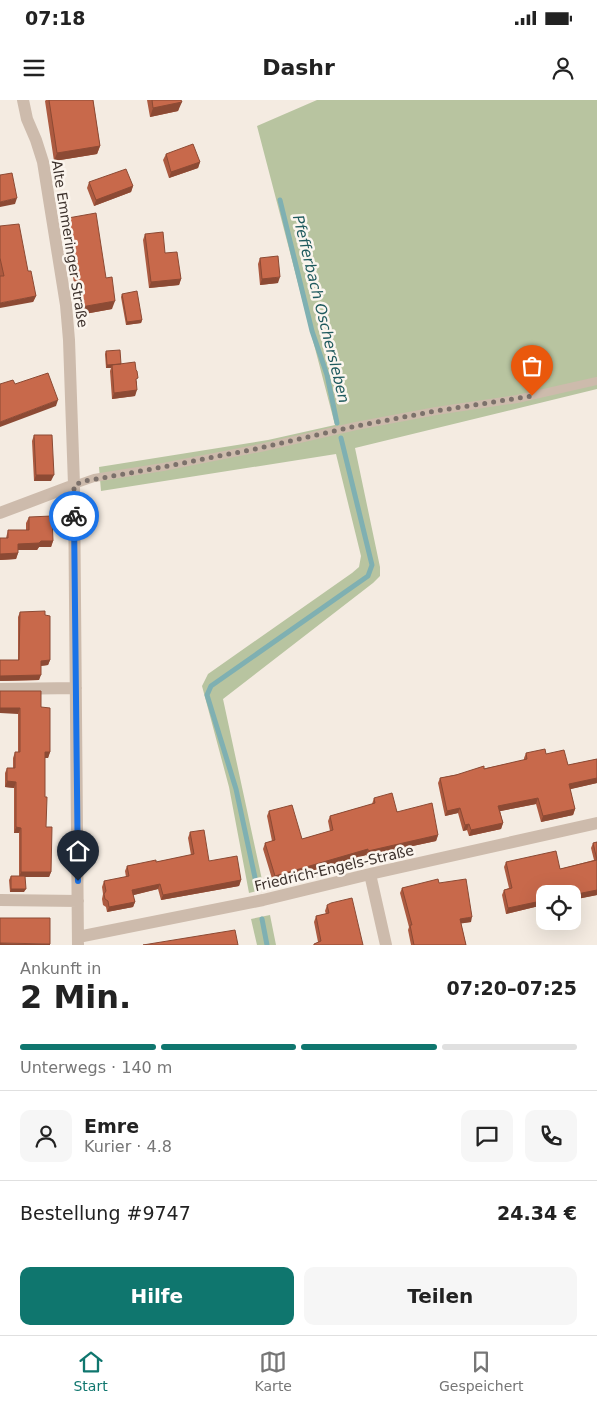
<!DOCTYPE html>
<html lang="de">
<meta charset="utf-8">
<style>
:root{--surface:#fff;--page:#f6f6f6;--text:#222;--muted:#767676;--line:#e0e0e0;--accent:#0f766e}
body{margin:0;font-family:"DejaVu Sans",sans-serif;background:var(--page);color:var(--text);height:100vh;display:flex;flex-direction:column;font-size:19px;white-space:nowrap}
*{box-sizing:border-box;margin:0}
p{font-size:16px;color:var(--muted)}
.icon{flex:none;width:28px;height:28px;fill:none;stroke:currentColor;stroke-width:2;stroke-linecap:round;stroke-linejoin:round}
.map{position:relative;height:845px;overflow:hidden}
.side{display:flex;flex-direction:column;background:var(--surface);flex:1}
.side>*{flex:none}
.buttons{position:absolute;left:536px;top:785px;display:grid;gap:10px}
.buttons a{display:grid;place-items:center;width:45px;height:45px;border-radius:10px;background:var(--surface);box-shadow:0 5px 20px #0002;font-size:25px}
.pin{position:absolute;display:grid;place-items:center;width:42px;height:42px;color:#fff;margin:-51px -21px;border-radius:50% 50% 50% 0;rotate:-45deg;box-shadow:0 0 5px #0007}
.pin .icon{rotate:45deg}
.courier{position:absolute;display:grid;place-items:center;width:50px;height:50px;margin:-25px;border:4px solid #1a73e8;border-radius:50%;background:#fff;color:#222;box-shadow:0 1px 6px #0007}
.headline em{font-style:normal;font-weight:600}
.headline div{display:flex;flex-direction:column-reverse}
.headline{display:flex;align-items:center;justify-content:space-between;height:85px;padding:0 20px}
h1{font-size:32px;font-weight:600;line-height:38px}
.bar{display:grid;grid-template-columns:repeat(4,1fr);gap:8px 5px;align-content:center;height:60px;padding:0 20px}
.bar i{height:6px;border-radius:4px;background:var(--line)}
.bar .active{background:var(--accent)}
.bar p{grid-column:span 4}
.line{display:flex;align-items:center;gap:12px;padding:0 20px;border-top:1px solid var(--line)}
.line div{flex:1}
.round{display:grid;place-items:center;flex:none;width:52px;height:52px;border-radius:10px;background:var(--page)}
.button{display:flex;gap:10px;margin-top:auto;padding:10px 20px}
.button a{flex:1;height:58px;border-radius:10px;background:var(--accent);color:#fff;font-size:20px;font-weight:600;line-height:58px;text-align:center}
.button a+a{background:var(--page);color:var(--text)}
.status{display:flex;justify-content:space-between;align-items:center;height:35px;padding:0 25px;background:var(--surface);direction:ltr}
.status svg{height:14px;fill:currentColor}
header{display:flex;justify-content:space-between;align-items:center;height:65px;padding:0 20px;background:var(--surface);font-size:22px;font-weight:600}
.tab-bar{display:flex;justify-content:space-around;align-items:center;height:70px;border-top:1px solid var(--line);background:var(--surface);font-size:14px;color:var(--muted)}
.tab-bar a{display:grid;justify-items:center;gap:2px}
.tab-bar .active{color:var(--accent)}
.map>svg:first-child{display:block}
.green{fill:#b8c4a0}
.lines{fill:none;stroke-linecap:round;stroke-linejoin:round}
.stream{stroke:#7fb0b2;stroke-width:5}
.service{stroke:#cdbbac;stroke-width:8}
.minor{stroke:#cdbbac;stroke-width:12}
.wall{fill:#ac5a40}
.shaded-wall{fill:#8c4a34}
.building{fill:#c8694b;stroke:#8c4a34}
.done{stroke:#7c716b;stroke-width:5;stroke-dasharray:0 9}
.route{stroke:#1a73e8;stroke-width:6}
.labels{text-anchor:middle;dominant-baseline:central;stroke-width:5;stroke-linejoin:round;paint-order:stroke}
.street-label{font-size:14px;fill:#3b302b;stroke:#fbf5ee}
.water-label{font-size:15px;font-style:italic;fill:#1f5a5e;stroke:#fbf5ee}
</style>
<div class="status"><b>07:18</b><svg viewBox="0 0 49 12"><path d="M0 12V9h3v3zM5 12V6h3v6zM10 12V3h3v9zM15 12V0h3v12zM26 1h20v11H26zM47 4h2v5h-2z"/></svg></div>
<header><svg class="icon" aria-label="menu" viewBox="0 0 24 24"><path d="M4 6h16M4 12h16M4 18h16"/></svg>Dashr<svg class="icon" aria-label="person" viewBox="0 0 24 24"><circle cx="12" cy="8" r="4"/><path d="M4 21q1-7 8-7t8 7"/></svg></header>
<div class="map">
<svg width="597" height="845" viewBox="0 0 597 845">
<rect width="100%" height="100%" fill="#f4ebe1"/>
<path class="green" d="M 317,0 L 597,0 L 597,289 L 355,348 L 380,467 L 380,476 L 373,483 L 223,599 L 264,789 L 249,793 L 229,687 L 202,586 L 208,574 L 352,473 L 359,467 L 361,456 L 336,354 L 101,391 L 99,367 L 268,340 L 335,325 L 257,26 Z
M 270,815 L 276,845 L 257,845 L 251,819 Z"/>
<g class="lines">
<path class="stream" d="M 280,100 L 312,231 L 327,275 L 337,323
M 257,787 L 236,689 L 207,595 L 211,586 L 368,476 L 372,465 L 341,338
M 262,819 L 267,845"/>
<path class="service" d="M 74,385 L 94,378 L 163,367 L 260,348 L 356,326 L 436,311 L 517,299 L 597,281"/>
<path class="minor" d="M 23,0 L 27,19 L 36,40 L 43,62 L 66,205 L 69,240 L 74,385 L 78,845
M 0,413 L 74,385
M 0,589 L 76,588
M 370,774 L 386,845
M 0,800 L 78,801
M 78,837 L 263,800 L 370,774 L 597,723"/>
</g>
<path class="wall" d="M 46,0 L 93,0 L 100,46 L 97,54 L 54,61 L 45,1 Z
M 147,0 L 181,0 L 178,11 L 150,17 Z
M 166,54 L 200,62 L 198,68 L 169,78 L 163,60 Z
M 89,82 L 133,86 L 131,92 L 94,106 L 87,88 Z
M 68,118 L 106,178 L 112,209 L 79,215 L 65,126 Z
M 0,126 L 28,171 L 36,196 L 33,202 L 0,176 Z
M 145,134 L 165,153 L 181,179 L 179,185 L 149,188 L 143,140 Z
M 260,158 L 278,183 L 260,185 L 258,164 Z
M 122,194 L 142,220 L 141,223 L 126,225 L 121,197 Z
M 106,251 L 121,264 L 137,282 L 135,296 L 112,299 L 110,271 L 111,268 L 106,268 L 105,254 Z
M 34,335 L 51,381 L 34,381 L 32,341 Z
M 29,417 L 53,441 L 51,447 L 39,447 L 37,450 L 18,450 L 18,453 L 16,459 L 0,460 L 0,438 L 6,438 L 8,430 L 26,430 L 26,423 Z
M 20,512 L 50,560 L 48,565 L 41,566 L 39,580 L 0,581 L 0,560 L 18,560 L 18,517 Z
M 0,591 L 41,607 L 50,652 L 48,658 L 45,658 L 45,697 L 46,727 L 51,772 L 49,777 L 25,777 L 24,792 L 10,792 L 9,780 L 11,776 L 19,776 L 19,733 L 14,733 L 14,688 L 5,687 L 5,673 L 7,668 L 13,668 L 13,658 L 15,652 L 18,652 L 18,614 Z
M 526,653 L 546,654 L 568,665 L 597,659 L 597,683 L 570,689 L 575,709 L 573,715 L 541,722 L 536,704 L 500,711 L 503,723 L 501,729 L 469,736 L 467,730 L 463,731 L 458,713 L 445,716 L 438,683 L 440,678 L 524,660 L 524,658 Z
M 374,698 L 438,735 L 436,741 L 366,756 L 366,755 L 273,782 L 263,749 L 265,743 L 272,741 L 267,716 L 269,711 L 302,739 L 330,731 L 328,721 L 330,716 L 372,704 Z
M 190,732 L 209,761 L 241,780 L 239,786 L 161,800 L 158,789 L 133,795 L 135,802 L 133,807 L 107,812 L 106,807 L 103,805 L 102,799 L 103,794 L 102,787 L 104,781 L 126,777 L 125,771 L 127,766 L 156,762 L 191,755 L 188,738 Z
M 597,742 L 597,795 L 572,800 L 572,794 L 545,794 L 545,816 L 541,817 L 539,806 L 506,814 L 502,795 L 504,790 L 509,788 L 504,767 L 506,762 L 560,769 L 594,760 L 591,748 L 593,743 Z
M 439,783 L 471,822 L 461,823 L 466,845 L 411,845 L 408,830 L 409,827 L 400,793 L 402,788 Z
M 327,805 L 363,845 L 313,845 L 318,842 L 314,822 L 316,816 L 326,814 L 325,811 Z"/>
<path class="shaded-wall" d="M 182,2 L 178,11 L 150,17 L 153,8 Z
M 100,46 L 97,54 L 54,61 L 57,53 Z
M 200,62 L 198,68 L 169,78 L 171,72 Z
M 133,86 L 131,92 L 94,106 L 96,100 Z
M 17,98 L 15,104 L 0,107 L 0,102 Z
M 280,177 L 278,183 L 260,185 L 262,179 Z
M 181,179 L 179,185 L 149,188 L 151,182 Z
M 36,196 L 33,202 L 0,208 L 0,203 Z
M 115,201 L 112,209 L 79,215 L 81,207 Z
M 142,220 L 141,223 L 126,225 L 127,222 Z
M 107,265 L 112,265 L 111,268 L 106,268 Z
M 137,290 L 135,296 L 112,299 L 114,293 Z
M 58,300 L 56,306 L 0,327 L 0,322 Z
M 36,375 L 54,375 L 51,381 L 34,381 Z
M 41,441 L 53,441 L 51,447 L 39,447 L 37,450 L 16,450 L 18,444 Z
M 18,453 L 16,459 L 0,460 L 0,454 Z
M 50,560 L 48,565 L 39,566 L 41,561 Z
M 41,575 L 39,580 L 0,581 L 0,576 L 2,576 Z
M 0,608 L 20,608 L 18,614 L 0,613 Z
M 45,652 L 50,652 L 48,658 L 43,658 Z
M 597,678 L 597,683 L 567,690 L 569,684 Z
M 7,681 L 16,682 L 14,688 L 5,687 Z
M 538,698 L 536,704 L 496,712 L 498,706 Z
M 460,708 L 458,713 L 445,716 L 447,711 Z
M 575,709 L 573,715 L 541,722 L 543,716 Z
M 503,723 L 501,729 L 469,736 L 471,730 Z
M 469,724 L 467,730 L 463,731 L 465,725 Z
M 16,727 L 21,728 L 19,733 L 14,733 Z
M 438,735 L 436,741 L 366,756 L 368,751 Z
M 368,749 L 366,755 L 273,782 L 275,776 Z
M 21,772 L 51,772 L 49,777 L 19,777 Z
M 241,780 L 239,786 L 161,800 L 163,795 Z
M 160,784 L 158,789 L 130,796 L 132,790 Z
M 11,789 L 26,789 L 24,792 L 10,792 Z
M 597,790 L 597,795 L 572,800 L 572,795 Z
M 541,801 L 539,806 L 506,814 L 508,808 Z
M 135,802 L 133,807 L 107,812 L 109,807 Z
M 543,811 L 545,811 L 545,816 L 541,817 Z
M 472,817 L 471,822 L 458,824 L 460,819 Z
M 0,843 L 50,844 L 50,845 L 0,845 Z"/>
<path class="building" d="M 49,0 L 93,0 L 100,46 L 57,53 Z
M 152,0 L 181,0 L 182,2 L 153,8 Z
M 193,44 L 200,62 L 171,72 L 166,54 Z
M 126,69 L 133,86 L 96,100 L 89,82 Z
M 12,73 L 17,98 L 0,102 L 0,75 Z
M 96,113 L 106,178 L 112,177 L 115,201 L 81,207 L 68,118 Z
M 19,124 L 28,171 L 31,171 L 36,196 L 0,203 L 0,176 L 4,176 L 0,158 L 0,126 Z
M 163,132 L 165,153 L 177,152 L 181,179 L 151,182 L 145,134 Z
M 278,156 L 280,177 L 262,179 L 260,158 Z
M 137,191 L 142,220 L 127,222 L 122,194 Z
M 120,250 L 121,264 L 107,265 L 106,251 Z
M 135,262 L 136,270 L 137,271 L 138,278 L 136,279 L 137,290 L 114,293 L 112,265 Z
M 48,273 L 58,300 L 0,322 L 0,284 L 13,280 L 15,284 Z
M 34,335 L 52,335 L 54,375 L 36,375 Z
M 52,416 L 53,441 L 41,441 L 39,443 L 18,444 L 18,453 L 0,454 L 0,438 L 8,438 L 8,430 L 29,430 L 29,417 Z
M 45,511 L 45,515 L 50,516 L 50,560 L 41,561 L 41,575 L 0,576 L 0,560 L 19,560 L 20,512 Z
M 0,591 L 41,591 L 41,607 L 50,608 L 50,652 L 45,652 L 45,697 L 47,697 L 46,727 L 52,727 L 51,772 L 21,772 L 21,728 L 16,727 L 16,682 L 7,681 L 7,668 L 15,668 L 15,652 L 20,652 L 20,608 L 0,608 Z
M 545,649 L 546,654 L 564,650 L 568,665 L 597,659 L 597,678 L 569,684 L 575,709 L 543,716 L 538,698 L 498,706 L 503,723 L 471,730 L 469,724 L 465,725 L 460,708 L 447,711 L 440,678 L 456,675 L 484,666 L 484,669 L 527,659 L 526,653 Z
M 392,693 L 397,712 L 432,703 L 438,735 L 368,751 L 368,749 L 275,776 L 265,743 L 275,740 L 269,711 L 292,705 L 302,739 L 333,730 L 330,716 L 375,703 L 374,698 Z
M 204,730 L 209,761 L 237,756 L 241,780 L 163,795 L 160,784 L 132,790 L 135,802 L 109,807 L 108,801 L 105,799 L 104,794 L 106,791 L 104,781 L 129,776 L 127,766 L 156,760 L 156,762 L 194,754 L 190,732 Z
M 597,742 L 597,790 L 572,795 L 572,794 L 545,794 L 545,811 L 543,811 L 541,801 L 508,808 L 504,790 L 512,788 L 506,762 L 556,751 L 560,769 L 597,760 L 593,743 Z
M 11,776 L 25,776 L 26,789 L 11,789 Z
M 438,779 L 439,783 L 466,779 L 472,817 L 460,819 L 466,845 L 414,845 L 410,825 L 412,825 L 402,788 Z
M 352,798 L 363,845 L 314,845 L 314,844 L 321,841 L 316,816 L 329,813 L 327,805 L 331,803 Z
M 0,818 L 50,818 L 50,844 L 0,843 Z
M 235,830 L 238,845 L 143,845 Z"/>
<g class="lines">
<path class="done" d="M 74,416 L 74,385 L 85,381 L 163,367 L 260,348 L 356,326 L 436,311 L 532,296"/>
<path class="route" d="M 74,416 L 78,781"/>
</g>
<g class="labels">
<g class="street-label">
<text transform="translate(70 144) rotate(81)">Alte Emmeringer Straße</text>
<text transform="translate(334 768) rotate(-13)">Friedrich-Engels-Straße</text>
</g>
<g class="water-label">
<text transform="translate(321 209) rotate(76)">Pfefferbach Oschersleben</text>
</g>
</g>
</svg>
<div class="buttons">
<a><svg class="icon" aria-label="locate" viewBox="0 0 24 24"><circle cx="12" cy="12" r="6"/><path d="M12 2v4M12 18v4M2 12h4M18 12h4"/></svg></a>
</div>
<div class="pin" style="left:532px;top:296px;background:#ea580c"><svg class="icon" aria-label="bag" viewBox="0 0 24 24"><path d="M5 8h14l-1 12H6zM9 8a3 3 0 0 1 6 0"/></svg></div>
<div class="pin" style="left:78px;top:781px;background:#1f2937"><svg class="icon" aria-label="home" viewBox="0 0 24 24"><path d="M3 11l9-7 9 7M6 9v11h12V9"/></svg></div>
<div class="courier" style="left:74px;top:416px"><svg class="icon" aria-label="bike" viewBox="0 0 24 24"><circle cx="6" cy="16" r="4"/><circle cx="18" cy="16" r="4"/><path d="M6 16l4-8h5l3 8M10 8l3 8H6M13 5h3"/></svg></div>
</div>
<section class="side">
<div class="headline"><div><h1>2 Min.</h1><p>Ankunft in</p></div><em>07:20–07:25</em></div>
<div class="bar"><i class="active"></i><i class="active"></i><i class="active"></i><i></i><p>Unterwegs · 140 m</p></div>
<div class="line" style="height:90px"><a class="round"><svg class="icon" aria-label="person" viewBox="0 0 24 24"><circle cx="12" cy="8" r="4"/><path d="M4 21q1-7 8-7t8 7"/></svg></a><div><b>Emre</b><p>Kurier · 4.8</p></div><a class="round"><svg class="icon" aria-label="chat" viewBox="0 0 24 24"><path d="M4 5h16v11H9l-5 4z"/></svg></a><a class="round"><svg class="icon" aria-label="phone" viewBox="0 0 24 24"><path d="M5 4h4l2 5-3 2q2 4 5 5l2-3 5 2v4C11 20 4 13 5 4z"/></svg></a></div>
<div class="line" style="height:65px"><div>Bestellung #9747</div><b>24.34 €</b></div>
<div class="button"><a>Hilfe</a><a>Teilen</a></div>
</section>
<nav class="tab-bar">
<a class="active"><svg class="icon" aria-label="home" viewBox="0 0 24 24"><path d="M3 11l9-7 9 7M6 9v11h12V9"/></svg>Start</a>
<a><svg class="icon" aria-label="map" viewBox="0 0 24 24"><path d="M3 6l6-2 6 2 6-2v14l-6 2-6-2-6 2zM9 4v14M15 6v14"/></svg>Karte</a>
<a><svg class="icon" aria-label="saved" viewBox="0 0 24 24"><path d="M7 4h10v16l-5-4-5 4z"/></svg>Gespeichert</a>
</nav>
